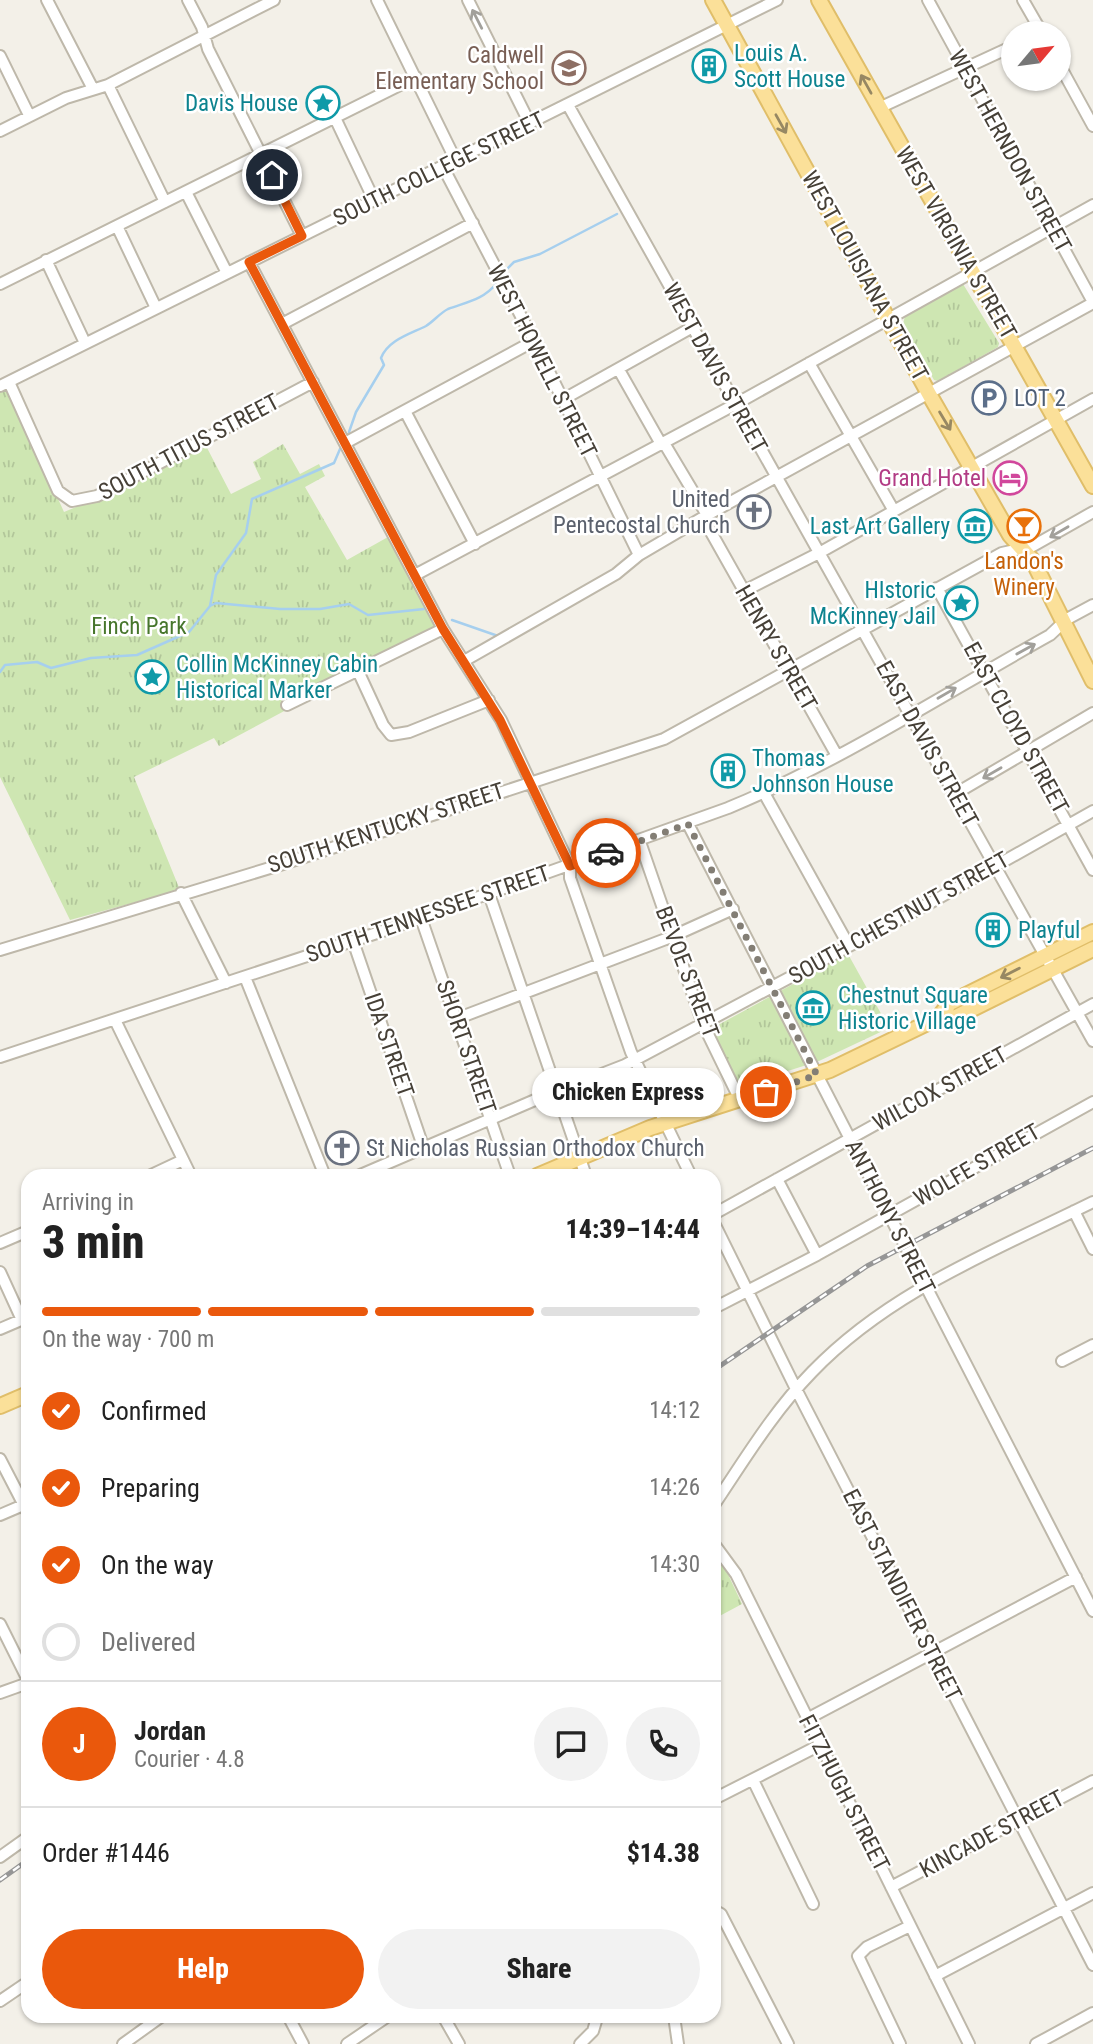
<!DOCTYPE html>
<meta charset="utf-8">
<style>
:root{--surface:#fff;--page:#f2f2f2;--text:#222;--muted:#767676;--line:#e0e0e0;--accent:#ea580c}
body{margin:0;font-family:"Roboto Condensed",sans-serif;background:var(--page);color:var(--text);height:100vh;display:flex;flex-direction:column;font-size:26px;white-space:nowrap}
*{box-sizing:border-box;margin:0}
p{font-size:23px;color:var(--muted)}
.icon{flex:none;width:38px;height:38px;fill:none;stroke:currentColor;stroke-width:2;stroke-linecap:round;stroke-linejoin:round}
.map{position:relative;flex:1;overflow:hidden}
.details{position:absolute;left:21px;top:1169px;width:700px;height:854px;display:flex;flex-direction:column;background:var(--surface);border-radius:21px;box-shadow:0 2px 5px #0004}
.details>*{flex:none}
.needle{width:46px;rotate:61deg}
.controls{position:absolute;left:1001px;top:21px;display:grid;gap:14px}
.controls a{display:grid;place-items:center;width:70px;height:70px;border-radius:50%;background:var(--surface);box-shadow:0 2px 5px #0004;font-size:35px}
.pin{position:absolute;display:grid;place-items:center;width:60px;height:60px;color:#fff;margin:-30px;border:4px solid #fff;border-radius:50%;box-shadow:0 2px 7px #0007}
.courier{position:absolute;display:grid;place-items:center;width:70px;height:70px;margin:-35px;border:5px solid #ea580c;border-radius:50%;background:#fff;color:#222;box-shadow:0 2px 9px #0007}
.bubble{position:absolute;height:49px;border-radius:24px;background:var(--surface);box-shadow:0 2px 5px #0004;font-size:23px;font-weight:800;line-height:49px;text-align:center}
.head em{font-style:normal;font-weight:800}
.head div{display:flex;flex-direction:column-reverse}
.head{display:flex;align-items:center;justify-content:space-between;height:119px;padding:0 21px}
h1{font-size:46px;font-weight:800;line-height:52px}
.bar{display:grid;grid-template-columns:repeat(4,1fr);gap:10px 7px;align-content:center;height:84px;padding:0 21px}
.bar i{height:9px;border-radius:5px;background:var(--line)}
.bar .active{background:var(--accent)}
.bar p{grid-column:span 4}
.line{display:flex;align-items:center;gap:18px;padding:0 21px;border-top:2px solid var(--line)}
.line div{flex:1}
.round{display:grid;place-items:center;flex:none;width:74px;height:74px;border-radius:37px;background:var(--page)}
ol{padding:0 21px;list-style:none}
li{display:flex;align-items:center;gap:21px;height:77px}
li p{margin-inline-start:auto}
li .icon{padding:7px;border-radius:50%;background:var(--accent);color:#fff;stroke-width:4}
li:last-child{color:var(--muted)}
li i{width:38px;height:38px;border:4px solid var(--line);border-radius:50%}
.cta{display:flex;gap:14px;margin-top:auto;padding:14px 21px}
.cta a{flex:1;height:80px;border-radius:42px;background:var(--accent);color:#fff;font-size:28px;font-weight:800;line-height:80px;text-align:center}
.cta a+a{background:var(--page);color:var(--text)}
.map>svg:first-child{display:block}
.park{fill:url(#park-tufts)}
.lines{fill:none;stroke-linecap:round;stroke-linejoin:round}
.stream{stroke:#a6cfee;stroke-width:2.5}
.minor-casing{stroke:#beb8aa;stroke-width:14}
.major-casing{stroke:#e0be69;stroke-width:18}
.minor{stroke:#fff;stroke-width:10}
.major{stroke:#fbe099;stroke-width:14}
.rail-casing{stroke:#969696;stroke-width:5}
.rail{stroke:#fff;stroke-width:2.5;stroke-dasharray:8;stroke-linecap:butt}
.oneway{stroke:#a2a09b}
.oneway2{stroke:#978863}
.done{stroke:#837e75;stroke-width:7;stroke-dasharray:0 12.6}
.route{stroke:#ea580c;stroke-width:9}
.labels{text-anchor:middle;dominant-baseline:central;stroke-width:5;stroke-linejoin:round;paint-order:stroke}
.culture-label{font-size:23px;fill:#0d838f;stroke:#fff;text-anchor:start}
.education-label{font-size:23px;fill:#785e54;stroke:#fff;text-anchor:end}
.street-label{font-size:23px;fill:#464037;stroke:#fff}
.service-label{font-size:23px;fill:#4e5e75;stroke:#fff;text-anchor:start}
.hotel-label{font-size:23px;fill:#b23c85;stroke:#fff;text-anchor:end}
.worship-label{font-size:23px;fill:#5b616d;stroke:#fff;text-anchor:end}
.food-label{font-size:23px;fill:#c56008;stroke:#fff}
.park-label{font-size:23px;fill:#47762c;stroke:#fff}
</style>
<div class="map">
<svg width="1093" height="2044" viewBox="0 0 1093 2044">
<defs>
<pattern id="park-tufts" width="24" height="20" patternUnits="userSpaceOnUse" patternTransform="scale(1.75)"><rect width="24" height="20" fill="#cee6b2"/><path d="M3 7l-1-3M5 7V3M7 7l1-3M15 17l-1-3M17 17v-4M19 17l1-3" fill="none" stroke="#b2c69a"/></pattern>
</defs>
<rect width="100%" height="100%" fill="#f3f0e8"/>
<path class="park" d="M 963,284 L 999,343 L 998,347 L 938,381 L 934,380 L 903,324 L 905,316 Z
M 8,388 L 64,512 L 122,488 L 205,444 L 231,494 L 261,479 L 253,462 L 283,444 L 300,474 L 319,464 L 325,476 L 305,487 L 347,560 L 388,537 L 437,629 L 219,746 L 214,738 L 134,777 L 180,890 L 70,920 L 0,777 L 0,392 Z
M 848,954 L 889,1028 L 819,1061 L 738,1087 L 709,1030 Z
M 714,1554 L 725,1568 L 742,1604 L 714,1619 Z"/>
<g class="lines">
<path class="stream" d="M 505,271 L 514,262 L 540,254 L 617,214
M 349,432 L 356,412 L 384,365 L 381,358 C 388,340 410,334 426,326 C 434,321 440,313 448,309 C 467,302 483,300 497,283
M 210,606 L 216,603 L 280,609 L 320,609 L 349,604 L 368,615 L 424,609
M 452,620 L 498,636
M 0,672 L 5,665 L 37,662 L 51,668 L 91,658 L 137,655 L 189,632 L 210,606 L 216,575 L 246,533 L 252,499 L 334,463 L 340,449"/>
<defs>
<path id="minor" d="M 47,0 L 93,89
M 188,0 L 202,27 L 208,49 L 302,236
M 377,0 L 456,161
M 468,0 L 530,124
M 928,0 L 1093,302
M 1023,0 L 1042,33
M 0,56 L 29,115
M 1059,64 L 1093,126
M 108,85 L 165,202
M 568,105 L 1093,1041
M 879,108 L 1013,46
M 336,120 L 374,200
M 0,131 L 66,98 L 108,85 L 274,0
M 443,167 L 534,341 L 639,555
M 186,192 L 227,273
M 117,226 L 156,308
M 46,260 L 85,343
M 249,262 L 443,629 L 501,720 L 570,866 L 570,878 L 631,1052 L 691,1176
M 0,284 L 416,77
M 282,324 L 473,223
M 809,363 L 894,511
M 619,370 L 661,444
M 9,382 L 58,491 L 72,501 L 97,496 L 313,382
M 0,386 L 777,0
M 562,400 L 691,328
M 405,411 L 475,544
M 345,443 L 534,341
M 664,443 L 707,515
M 703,518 L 836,754
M 415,575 L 734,405 L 1093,205
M 937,588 L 1093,870
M 744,591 L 819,553 L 1093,399
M 464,661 L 616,574 L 639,555 L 707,515 L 1093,303
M 358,671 L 383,725 L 391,735 L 409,732 L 489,700
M 287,705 L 443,629
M 764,793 L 849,946
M 955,794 L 1093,713
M 688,824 L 1093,1611
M 640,842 L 703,1024 L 740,1100
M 181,893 L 226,983
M 489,894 L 586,1176
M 421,918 L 510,1176
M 353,941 L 424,1149
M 0,950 L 283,864 L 664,739 L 1002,553 L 1033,546 L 1093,512
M 245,977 L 325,1176
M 456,1019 L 671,937 L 733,909
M 115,1020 L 191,1176
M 0,1057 L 392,928 L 728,808 C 840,762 944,694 1050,635 L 1067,619 L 1093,605
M 149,1176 L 183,1160
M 358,1176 L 535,1100 L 625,1065 L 930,903 L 1093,811
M 777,1179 L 817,1255
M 1074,1211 L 1093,1249
M 714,1214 L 1093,1004
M 714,1223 L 796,1389 L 1093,1965
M 0,1243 L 28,1231
M 0,1272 L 22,1320
M 714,1308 L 817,1255 L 1093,1102
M 0,1329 L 28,1317
M 1062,1361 L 1093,1345
M 0,1459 L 28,1513
M 714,1505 C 745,1459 773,1412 812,1372 C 890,1291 994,1251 1093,1202
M 0,1515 L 28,1503
M 714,1544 L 736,1574 L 969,2044
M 0,1624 L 28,1680
M 0,1693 L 28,1683
M 807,1719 L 1076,1577
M 753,1780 L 813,1904
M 714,1799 L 818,1746
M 0,1857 L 28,1837
M 891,1887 L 1093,1781
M 714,1910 L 721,1914 L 788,2044
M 935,1976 L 1093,1893
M 0,2001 L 28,1982
M 288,2016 L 303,2044
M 443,2016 L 459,2044
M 674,2016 L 678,2044
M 123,2044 L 162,2016
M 347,2044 L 388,2016
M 580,2044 L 593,2031 L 596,2021
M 900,2044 L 858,1956 L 867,1947 L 910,1926
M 1036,2044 L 1093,2013"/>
<path id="major" d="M 713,0 L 929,394 L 1010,535 L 1033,561 L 1093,681
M 819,0 L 1093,486
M 938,1018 L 950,1003 L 1093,932
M 537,1176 L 650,1128 L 830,1070 L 938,1018 L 956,1017 L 1093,949
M 0,1406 L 28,1394"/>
</defs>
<use href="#minor" class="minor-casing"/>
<use href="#major" class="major-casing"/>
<use href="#minor" class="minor"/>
<use href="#major" class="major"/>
<defs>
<path id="rail" d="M 714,1370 L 867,1266 L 1093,1148
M 0,1880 L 28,1860"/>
</defs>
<use href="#rail" class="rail-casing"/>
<use href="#rail" class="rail"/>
</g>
<defs><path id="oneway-shaft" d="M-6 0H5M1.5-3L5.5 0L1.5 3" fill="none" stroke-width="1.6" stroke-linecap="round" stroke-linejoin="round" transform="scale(1.75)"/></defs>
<g class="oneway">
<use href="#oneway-shaft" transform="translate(477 19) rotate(-117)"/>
<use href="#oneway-shaft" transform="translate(1059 532) rotate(150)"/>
<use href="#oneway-shaft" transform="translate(1026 649) rotate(-29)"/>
<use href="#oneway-shaft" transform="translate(947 693) rotate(-30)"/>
<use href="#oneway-shaft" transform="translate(992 773) rotate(150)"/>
</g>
<g class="oneway2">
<use href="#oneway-shaft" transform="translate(866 84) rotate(-119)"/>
<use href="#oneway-shaft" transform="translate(781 124) rotate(61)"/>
<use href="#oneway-shaft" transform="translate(945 421) rotate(59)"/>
<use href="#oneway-shaft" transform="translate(1010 973) rotate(153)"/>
</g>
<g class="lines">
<path class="done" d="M 606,853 L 688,824 L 817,1075 L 766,1092"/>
<path class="route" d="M 272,175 L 302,236 L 249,262 L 443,629 L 500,720 L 570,866 L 606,853"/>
</g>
<defs>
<symbol id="building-ring" viewBox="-11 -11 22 22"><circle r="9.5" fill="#fff" stroke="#0f9aa8" stroke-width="1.5"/><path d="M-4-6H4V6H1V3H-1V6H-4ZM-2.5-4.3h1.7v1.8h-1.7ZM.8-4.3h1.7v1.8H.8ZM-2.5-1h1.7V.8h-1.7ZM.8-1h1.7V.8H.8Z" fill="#0f9aa8"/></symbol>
<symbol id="school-ring" viewBox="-11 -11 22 22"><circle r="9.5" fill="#fff" stroke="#8d6e63" stroke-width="1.5"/><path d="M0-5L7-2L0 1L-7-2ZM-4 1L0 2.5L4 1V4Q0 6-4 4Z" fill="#8d6e63"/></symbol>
<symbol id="sight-ring" viewBox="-11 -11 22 22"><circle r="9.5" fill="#fff" stroke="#0f9aa8" stroke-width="1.5"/><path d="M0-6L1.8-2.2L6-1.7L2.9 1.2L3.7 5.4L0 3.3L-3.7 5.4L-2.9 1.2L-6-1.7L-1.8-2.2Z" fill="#0f9aa8"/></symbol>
<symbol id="parking-ring" viewBox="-11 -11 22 22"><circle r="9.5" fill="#fff" stroke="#5c6f8a" stroke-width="1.5"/><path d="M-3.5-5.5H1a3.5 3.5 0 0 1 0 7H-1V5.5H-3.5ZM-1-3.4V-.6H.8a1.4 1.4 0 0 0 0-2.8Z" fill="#5c6f8a"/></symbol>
<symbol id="hotel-ring" viewBox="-11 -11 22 22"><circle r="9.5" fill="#fff" stroke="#d1479c" stroke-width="1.5"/><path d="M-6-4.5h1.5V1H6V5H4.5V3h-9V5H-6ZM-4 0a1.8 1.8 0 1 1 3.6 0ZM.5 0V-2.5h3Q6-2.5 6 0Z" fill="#d1479c"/></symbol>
<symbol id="church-ring" viewBox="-11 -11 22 22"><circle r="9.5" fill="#fff" stroke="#6b7280" stroke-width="1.5"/><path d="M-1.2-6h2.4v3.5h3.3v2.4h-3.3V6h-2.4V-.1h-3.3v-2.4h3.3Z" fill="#6b7280"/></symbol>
<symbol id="museum-ring" viewBox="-11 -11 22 22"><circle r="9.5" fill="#fff" stroke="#0f9aa8" stroke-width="1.5"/><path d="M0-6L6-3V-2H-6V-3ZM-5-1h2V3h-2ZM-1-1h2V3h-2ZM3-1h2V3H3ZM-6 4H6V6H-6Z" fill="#0f9aa8"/></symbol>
<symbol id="bar-ring" viewBox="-11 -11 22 22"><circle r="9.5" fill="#fff" stroke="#e8710a" stroke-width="1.5"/><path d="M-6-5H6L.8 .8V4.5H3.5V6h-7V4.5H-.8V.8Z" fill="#e8710a"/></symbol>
</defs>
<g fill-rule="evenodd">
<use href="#building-ring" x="690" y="47" width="38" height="38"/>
<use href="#school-ring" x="550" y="49" width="38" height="38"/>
<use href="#sight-ring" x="304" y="84" width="38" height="38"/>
<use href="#parking-ring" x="970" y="379" width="38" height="38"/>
<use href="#hotel-ring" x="991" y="459" width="38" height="38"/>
<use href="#church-ring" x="735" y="493" width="38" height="38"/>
<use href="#museum-ring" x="956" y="507" width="38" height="38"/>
<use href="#bar-ring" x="1005" y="507" width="38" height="38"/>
<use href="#sight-ring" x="942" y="584" width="38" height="38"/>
<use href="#sight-ring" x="133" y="658" width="38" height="38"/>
<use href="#building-ring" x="709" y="752" width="38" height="38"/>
<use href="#building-ring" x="974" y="911" width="38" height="38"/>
<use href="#museum-ring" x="794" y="989" width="38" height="38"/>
<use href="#church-ring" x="323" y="1129" width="38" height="38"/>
</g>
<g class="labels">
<g class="culture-label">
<text x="734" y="53">Louis A.<tspan x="734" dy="26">Scott House</tspan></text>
<text x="298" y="103" text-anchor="end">Davis House</text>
<text x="950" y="526" text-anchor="end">Last Art Gallery</text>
<text x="936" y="590" text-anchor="end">HIstoric<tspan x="936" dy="26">McKinney Jail</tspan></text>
<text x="176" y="664">Collin McKinney Cabin<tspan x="176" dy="26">Historical Marker</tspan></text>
<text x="752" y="758">Thomas<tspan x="752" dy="26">Johnson House</tspan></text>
<text x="1018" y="930">Playful</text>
<text x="838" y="995">Chestnut Square<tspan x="838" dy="26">Historic Village</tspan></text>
</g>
<g class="education-label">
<text x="544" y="55">Caldwell<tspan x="544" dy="26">Elementary School</tspan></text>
</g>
<g class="street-label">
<text transform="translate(1010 151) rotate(61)">WEST HERNDON STREET</text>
<text transform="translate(439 169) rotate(-26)">SOUTH COLLEGE STREET</text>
<text transform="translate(956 243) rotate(60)">WEST VIRGINIA STREET</text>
<text transform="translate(865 276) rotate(61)">WEST LOUISIANA STREET</text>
<text transform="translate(542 361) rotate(63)">WEST HOWELL STREET</text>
<text transform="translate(715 368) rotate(61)">WEST DAVIS STREET</text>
<text transform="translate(189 447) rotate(-28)">SOUTH TITUS STREET</text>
<text transform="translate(776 648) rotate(60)">HENRY STREET</text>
<text transform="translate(1016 728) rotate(61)">EAST CLOYD STREET</text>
<text transform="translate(927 744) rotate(61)">EAST DAVIS STREET</text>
<text transform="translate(386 828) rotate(-18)">SOUTH KENTUCKY STREET</text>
<text transform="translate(428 914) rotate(-19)">SOUTH TENNESSEE STREET</text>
<text transform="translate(899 918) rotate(-29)">SOUTH CHESTNUT STREET</text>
<text transform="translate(687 972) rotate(69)">BEVOE STREET</text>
<text transform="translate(389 1045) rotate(71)">IDA STREET</text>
<text transform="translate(466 1047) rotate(71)">SHORT STREET</text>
<text transform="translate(940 1089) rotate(-29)">WILCOX STREET</text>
<text transform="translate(977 1165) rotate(-30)">WOLFE STREET</text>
<text transform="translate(890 1217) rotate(63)">ANTHONY STREET</text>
<text transform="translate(902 1595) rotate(63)">EAST STANDIFER STREET</text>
<text transform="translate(844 1793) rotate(63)">FITZHUGH STREET</text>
<text transform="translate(992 1834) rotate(-28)">KINCADE STREET</text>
</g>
<g class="service-label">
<text x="1014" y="398">LOT 2</text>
</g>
<g class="hotel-label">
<text x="986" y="478">Grand Hotel</text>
</g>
<g class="worship-label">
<text x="730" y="499">United<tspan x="730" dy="26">Pentecostal Church</tspan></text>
<text x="366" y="1148" text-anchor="start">St Nicholas Russian Orthodox Church</text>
</g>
<g class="food-label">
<text x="1024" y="561">Landon's<tspan x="1024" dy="26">Winery</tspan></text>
</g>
<g class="park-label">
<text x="139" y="626">Finch Park</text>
</g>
</g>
</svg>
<div class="controls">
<a><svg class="needle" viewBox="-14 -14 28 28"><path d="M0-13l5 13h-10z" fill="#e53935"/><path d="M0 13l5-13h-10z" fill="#767676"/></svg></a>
</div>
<div class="pin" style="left:766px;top:1092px;background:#ea580c"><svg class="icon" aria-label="bag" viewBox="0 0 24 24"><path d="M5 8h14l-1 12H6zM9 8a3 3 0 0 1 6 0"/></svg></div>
<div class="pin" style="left:272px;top:175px;background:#1f2937"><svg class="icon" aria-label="home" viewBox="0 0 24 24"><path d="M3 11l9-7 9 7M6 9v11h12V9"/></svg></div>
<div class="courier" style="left:606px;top:853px"><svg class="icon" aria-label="car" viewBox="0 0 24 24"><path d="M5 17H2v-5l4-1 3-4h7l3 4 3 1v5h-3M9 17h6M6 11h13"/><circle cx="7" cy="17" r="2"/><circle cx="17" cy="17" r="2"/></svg></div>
<div class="bubble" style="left:532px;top:1068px;width:192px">Chicken Express</div>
<section class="details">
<div class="head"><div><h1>3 min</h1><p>Arriving in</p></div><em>14:39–14:44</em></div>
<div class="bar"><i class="active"></i><i class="active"></i><i class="active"></i><i></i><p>On the way · 700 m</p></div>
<ol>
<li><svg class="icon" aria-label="check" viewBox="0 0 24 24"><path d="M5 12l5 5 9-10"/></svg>Confirmed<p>14:12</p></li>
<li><svg class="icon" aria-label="check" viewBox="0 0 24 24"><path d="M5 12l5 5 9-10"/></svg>Preparing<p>14:26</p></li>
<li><svg class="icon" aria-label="check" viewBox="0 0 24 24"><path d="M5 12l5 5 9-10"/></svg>On the way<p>14:30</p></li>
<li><i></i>Delivered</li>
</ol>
<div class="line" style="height:126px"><b class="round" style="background:var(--accent);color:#fff">J</b><div><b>Jordan</b><p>Courier · 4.8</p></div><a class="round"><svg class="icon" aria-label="chat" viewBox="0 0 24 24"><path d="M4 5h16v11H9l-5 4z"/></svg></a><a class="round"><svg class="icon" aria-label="phone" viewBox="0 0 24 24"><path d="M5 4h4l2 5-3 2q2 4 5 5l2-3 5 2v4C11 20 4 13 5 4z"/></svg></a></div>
<div class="line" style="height:91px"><div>Order #1446</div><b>$14.38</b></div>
<div class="cta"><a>Help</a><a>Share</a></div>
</section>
</div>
